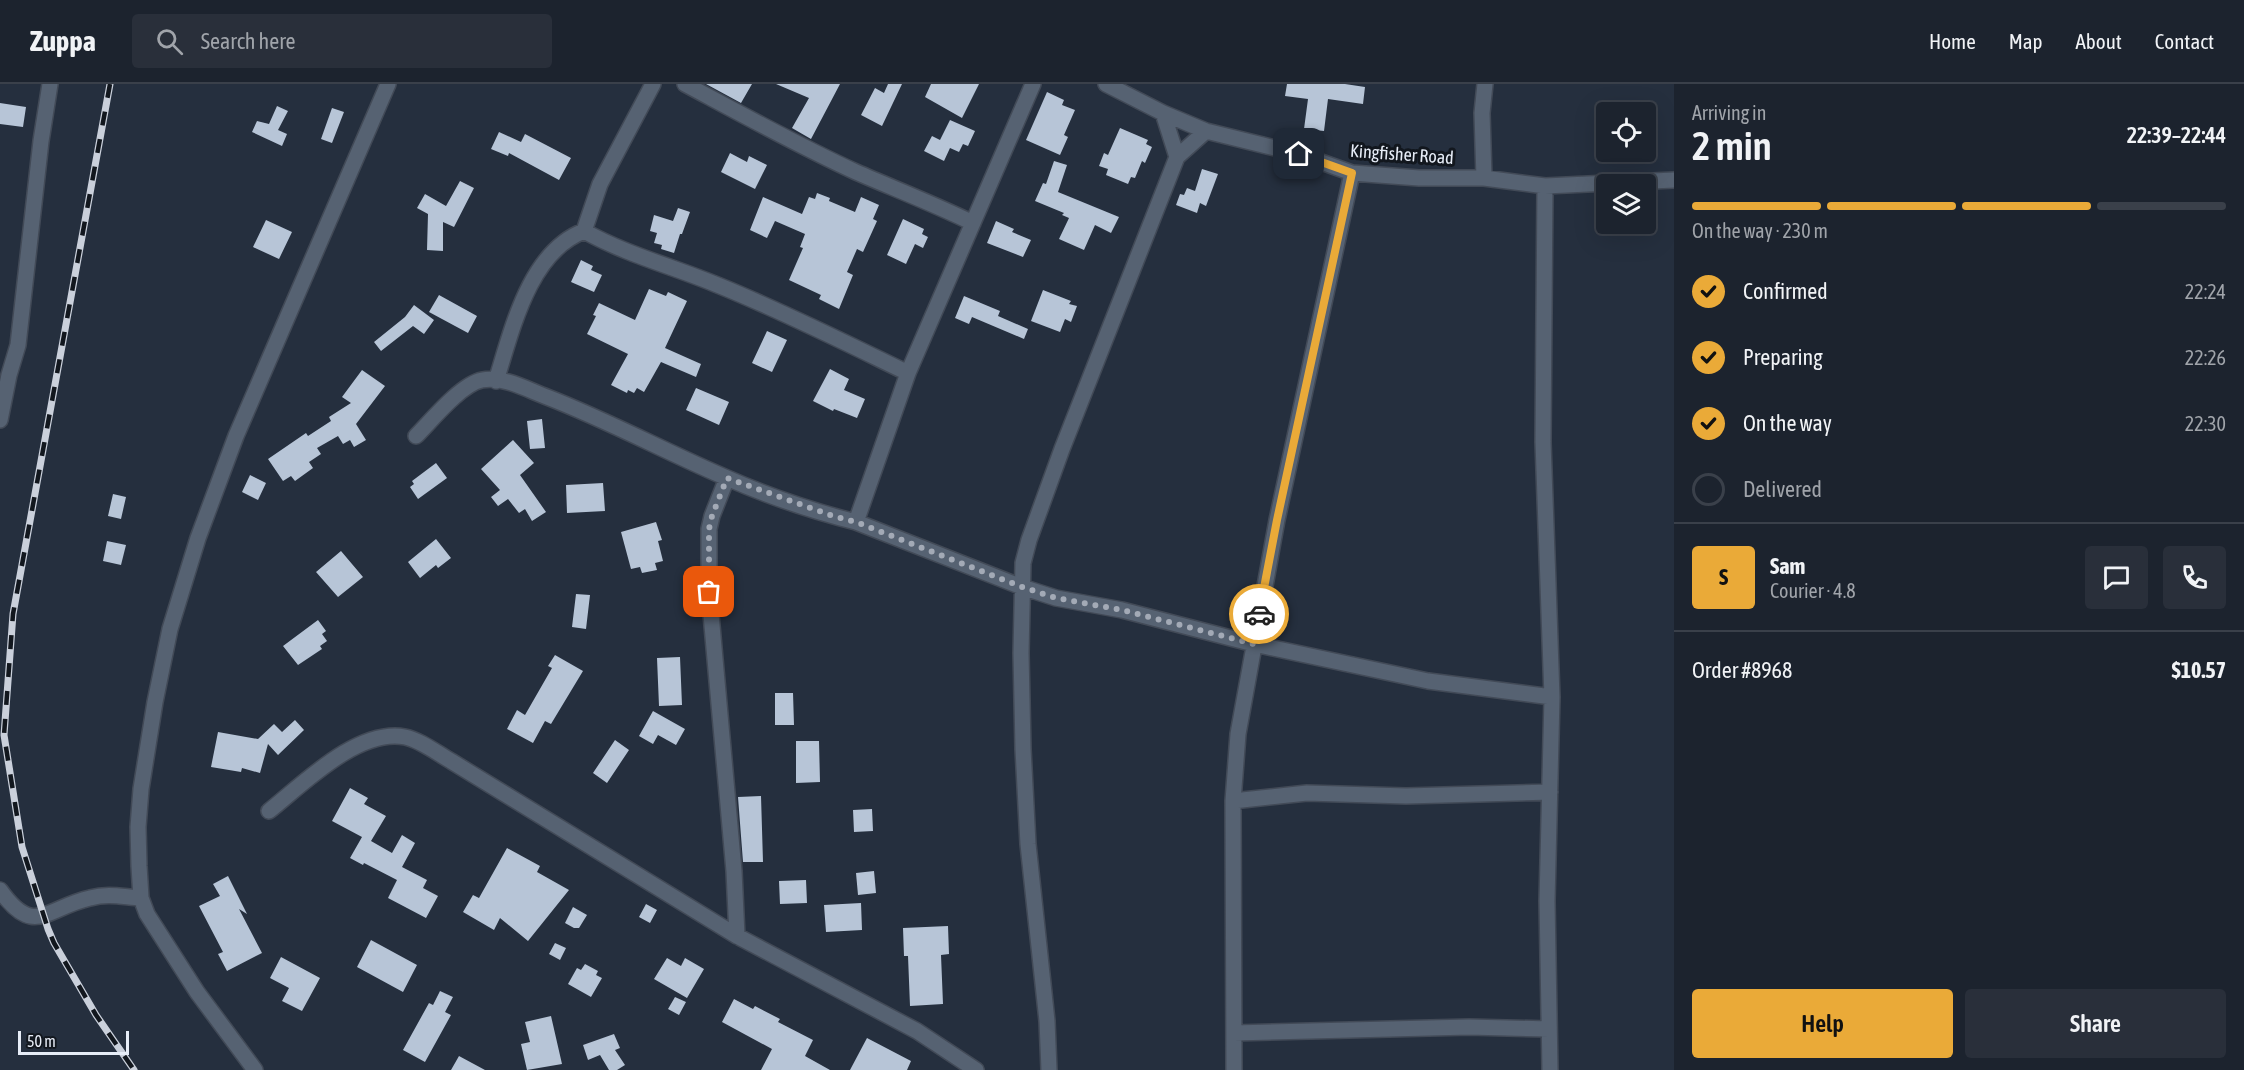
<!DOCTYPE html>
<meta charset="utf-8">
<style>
:root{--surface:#1c232e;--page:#292f3a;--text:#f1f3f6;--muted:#a0a4aa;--line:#3a404a;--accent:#eaaa38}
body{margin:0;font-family:"Asap Condensed",sans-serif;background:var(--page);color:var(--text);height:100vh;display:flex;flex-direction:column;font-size:22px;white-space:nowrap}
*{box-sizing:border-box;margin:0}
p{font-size:20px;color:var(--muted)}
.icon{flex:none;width:33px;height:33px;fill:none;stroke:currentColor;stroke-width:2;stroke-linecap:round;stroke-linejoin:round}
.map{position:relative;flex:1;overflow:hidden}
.drawer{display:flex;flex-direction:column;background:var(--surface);width:570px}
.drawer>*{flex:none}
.tools{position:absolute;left:1596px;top:18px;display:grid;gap:12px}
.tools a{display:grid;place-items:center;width:60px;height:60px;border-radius:6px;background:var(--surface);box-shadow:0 6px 24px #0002,0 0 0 2px var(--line);font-size:30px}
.scale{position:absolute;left:18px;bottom:15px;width:111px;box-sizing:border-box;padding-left:6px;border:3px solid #e7edf7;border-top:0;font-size:16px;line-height:21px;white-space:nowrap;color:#e7edf7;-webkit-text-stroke:4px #12171e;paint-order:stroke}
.pin{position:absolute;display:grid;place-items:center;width:51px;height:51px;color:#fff;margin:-26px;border-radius:12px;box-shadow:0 3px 9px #0006}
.courier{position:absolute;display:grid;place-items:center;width:60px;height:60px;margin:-30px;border:4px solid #eaaa38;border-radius:50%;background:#fff;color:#222;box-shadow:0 2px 8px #0007}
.summary em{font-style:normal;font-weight:600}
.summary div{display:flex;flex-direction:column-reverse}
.summary{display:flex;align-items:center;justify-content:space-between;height:102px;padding:0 18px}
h1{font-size:39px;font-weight:600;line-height:45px}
.bar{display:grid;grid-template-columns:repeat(4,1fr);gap:9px 6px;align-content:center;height:72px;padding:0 18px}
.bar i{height:8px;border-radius:4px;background:var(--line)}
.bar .current{background:var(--accent)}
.bar p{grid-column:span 4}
.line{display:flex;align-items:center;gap:15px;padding:0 18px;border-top:2px solid var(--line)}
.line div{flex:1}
.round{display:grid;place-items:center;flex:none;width:63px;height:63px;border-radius:6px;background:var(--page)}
ol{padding:0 18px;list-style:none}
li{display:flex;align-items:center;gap:18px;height:66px}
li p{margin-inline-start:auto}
li .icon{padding:6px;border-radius:50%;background:var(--accent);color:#111;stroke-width:4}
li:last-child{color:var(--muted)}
li i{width:33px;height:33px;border:3px solid var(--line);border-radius:50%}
.button{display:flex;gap:12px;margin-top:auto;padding:12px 18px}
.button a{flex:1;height:69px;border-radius:6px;background:var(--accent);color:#111;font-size:24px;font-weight:600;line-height:69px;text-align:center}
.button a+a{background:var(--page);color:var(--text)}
header{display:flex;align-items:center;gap:36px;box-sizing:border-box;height:84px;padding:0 30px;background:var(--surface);border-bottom:2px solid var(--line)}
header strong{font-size:28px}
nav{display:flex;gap:33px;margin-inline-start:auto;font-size:21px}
.search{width:420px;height:54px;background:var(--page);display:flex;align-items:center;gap:15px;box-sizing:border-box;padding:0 21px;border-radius:6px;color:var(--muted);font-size:22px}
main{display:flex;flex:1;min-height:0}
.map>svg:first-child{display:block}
.building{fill:#b7c5d7}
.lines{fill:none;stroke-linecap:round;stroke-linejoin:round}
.minor-casing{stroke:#424a57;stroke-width:18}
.minor{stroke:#566272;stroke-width:15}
.rail-casing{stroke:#cad0db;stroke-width:7}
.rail{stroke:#12171e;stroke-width:4.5;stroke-dasharray:14;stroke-linecap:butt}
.done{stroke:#a3aab6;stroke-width:6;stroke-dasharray:0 10.8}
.route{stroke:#eaaa38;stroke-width:8}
.labels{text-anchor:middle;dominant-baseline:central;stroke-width:6;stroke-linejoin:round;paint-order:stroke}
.street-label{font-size:18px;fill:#e7edf7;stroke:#12171e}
</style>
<header>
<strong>Zuppa</strong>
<div class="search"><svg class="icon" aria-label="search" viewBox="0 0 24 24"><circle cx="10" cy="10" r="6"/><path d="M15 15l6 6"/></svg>Search here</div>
<nav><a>Home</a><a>Map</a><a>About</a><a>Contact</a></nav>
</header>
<main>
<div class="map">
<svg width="1674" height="986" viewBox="0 0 1674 986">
<rect width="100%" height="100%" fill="#252f3e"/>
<path class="building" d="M 706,0 L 752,0 L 741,19 Z
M 776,0 L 840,0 L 811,55 L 792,44 L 809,14 Z
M 888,0 L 902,0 L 882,42 L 861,31 L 875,4 L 884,9 Z
M 931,0 L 979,0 L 962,34 L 925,13 Z
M 1287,0 L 1345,0 L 1365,3 L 1363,20 L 1328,15 L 1324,47 L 1304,45 L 1308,15 L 1285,12 Z
M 1047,8 L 1064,16 L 1062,21 L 1075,26 L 1064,51 L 1068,53 L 1060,71 L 1026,56 Z
M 0,19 L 26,23 L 23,43 L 0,40 Z
M 277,22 L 288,27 L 278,46 L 287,50 L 282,62 L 252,48 L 257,37 L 269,40 Z
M 332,24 L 344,28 L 332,59 L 321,55 Z
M 950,36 L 975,47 L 968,62 L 963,60 L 959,68 L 950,64 L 944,77 L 924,67 L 932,52 L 940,56 Z
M 1120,44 L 1148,56 L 1146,60 L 1152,63 L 1145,79 L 1142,77 L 1135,94 L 1131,93 L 1128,100 L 1106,91 L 1108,85 L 1099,82 L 1104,69 L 1108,71 Z
M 499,48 L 521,58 L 525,50 L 571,74 L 559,96 L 509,69 L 508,72 L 491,65 Z
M 730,69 L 747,78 L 749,72 L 767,81 L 755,105 L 721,88 Z
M 1054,77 L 1067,81 L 1058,108 L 1119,133 L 1111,149 L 1095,141 L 1084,166 L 1059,155 L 1069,134 L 1062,131 L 1064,129 L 1035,117 L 1043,99 L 1046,100 Z
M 1202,85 L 1218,90 L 1206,122 L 1200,119 L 1197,129 L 1176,121 L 1180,110 L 1184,111 L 1187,104 L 1195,107 Z
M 460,97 L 474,104 L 454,143 L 443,138 L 443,167 L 427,166 L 428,130 L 417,124 L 425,110 L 446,122 Z
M 817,109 L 830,114 L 829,117 L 855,128 L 861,113 L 879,121 L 873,135 L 877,137 L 863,168 L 857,165 L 847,188 L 853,191 L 839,225 L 819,215 L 821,211 L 789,196 L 803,164 L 800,163 L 805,150 L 775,137 L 767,154 L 750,146 L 763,113 L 802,130 L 809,113 L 815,115 Z
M 678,124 L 690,128 L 682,150 L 680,150 L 674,169 L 661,165 L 662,161 L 654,159 L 657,149 L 650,147 L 654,131 L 673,137 Z
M 903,135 L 924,145 L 922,150 L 928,153 L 923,164 L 915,160 L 906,180 L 887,171 Z
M 266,136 L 292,148 L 279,175 L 253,163 Z
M 996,137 L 1014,145 L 1012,148 L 1031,156 L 1023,173 L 987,159 Z
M 581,176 L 593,182 L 591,186 L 602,191 L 594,208 L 571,198 Z
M 649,205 L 666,212 L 668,208 L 687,217 L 665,264 L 701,280 L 696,293 L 661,278 L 644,308 L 637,304 L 634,309 L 628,306 L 627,309 L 611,301 L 628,270 L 587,250 L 596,232 L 593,231 L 599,219 L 635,236 Z
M 1043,206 L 1071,217 L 1069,220 L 1077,222 L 1071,238 L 1065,235 L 1060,248 L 1031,237 Z
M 439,211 L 477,232 L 468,249 L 429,228 Z
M 964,212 L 1000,227 L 998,232 L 1028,245 L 1024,255 L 972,233 L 969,240 L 955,234 Z
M 414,221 L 434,236 L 424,250 L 413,242 L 381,267 L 374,258 L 405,233 Z
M 767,247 L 787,256 L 772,288 L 752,279 Z
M 830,285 L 849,295 L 844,306 L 865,315 L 857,334 L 834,325 L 833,327 L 813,317 Z
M 362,286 L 385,302 L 356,340 L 366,356 L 354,363 L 350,356 L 343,360 L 338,352 L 317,364 L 321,370 L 309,378 L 313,384 L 295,397 L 291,392 L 283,397 L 268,375 L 306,349 L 308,352 L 331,337 L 329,333 L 351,319 L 342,313 Z
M 696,304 L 729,318 L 719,341 L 686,326 Z
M 542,335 L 545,364 L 530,365 L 527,337 Z
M 513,356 L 534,379 L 520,391 L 546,428 L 532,437 L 525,425 L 519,429 L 508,415 L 498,422 L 491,413 L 500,406 L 481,385 Z
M 436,379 L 447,394 L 418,415 L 410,403 L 414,400 L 412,397 Z
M 250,391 L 266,399 L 258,416 L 242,408 Z
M 603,399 L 605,427 L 567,429 L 566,401 Z
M 113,410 L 126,413 L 121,435 L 108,432 Z
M 656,438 L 662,456 L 658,457 L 663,477 L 655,479 L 657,486 L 642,489 L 640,483 L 631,485 L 621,448 Z
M 436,455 L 451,474 L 438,484 L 436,481 L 420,494 L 408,478 Z
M 107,457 L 126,461 L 121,481 L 103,477 Z
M 341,467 L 363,493 L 338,513 L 316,488 Z
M 576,510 L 590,511 L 586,545 L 572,543 Z
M 318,536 L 326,547 L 322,550 L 327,557 L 320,562 L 322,565 L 298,581 L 283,562 Z
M 555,571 L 583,587 L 551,640 L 545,637 L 533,659 L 507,645 L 517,626 L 525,631 L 552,584 L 548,582 Z
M 680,573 L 682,621 L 659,622 L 657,574 Z
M 775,609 L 793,609 L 794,641 L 775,641 Z
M 653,627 L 685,645 L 676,661 L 658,651 L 653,660 L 639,652 Z
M 295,636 L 304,646 L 278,671 L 268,660 L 260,689 L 242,684 L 241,688 L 211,683 L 218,648 L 258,655 L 274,640 L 282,648 Z
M 615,656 L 629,666 L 607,699 L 593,689 Z
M 796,657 L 819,657 L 820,698 L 796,699 Z
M 350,704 L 368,714 L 364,720 L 386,732 L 371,757 L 392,769 L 402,751 L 415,759 L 402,783 L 427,796 L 423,804 L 438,812 L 426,834 L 388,814 L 397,796 L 364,779 L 363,781 L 350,774 L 362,753 L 332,737 Z
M 761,712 L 763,778 L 743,778 L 738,713 Z
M 872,725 L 873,747 L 854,748 L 853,726 Z
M 507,764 L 540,782 L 537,788 L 569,806 L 528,857 L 500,834 L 494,846 L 463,828 L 473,811 L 479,814 Z
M 874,787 L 876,809 L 858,811 L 856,789 Z
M 228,792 L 247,830 L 239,825 L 262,869 L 227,887 L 218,870 L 223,868 L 199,822 L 220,812 L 213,800 Z
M 806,796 L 807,819 L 780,820 L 779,797 Z
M 861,819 L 862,846 L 826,848 L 824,821 Z
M 646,820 L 657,826 L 650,839 L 639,833 Z
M 573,823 L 587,831 L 579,844 L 574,844 L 565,839 Z
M 948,842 L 949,870 L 941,871 L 943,920 L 910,922 L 908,872 L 904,872 L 903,844 Z
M 371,856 L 417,881 L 403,908 L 357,883 Z
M 555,859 L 566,864 L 560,876 L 549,870 Z
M 281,873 L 320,894 L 302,927 L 282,917 L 289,904 L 270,894 Z
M 667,874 L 681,882 L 685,874 L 704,885 L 687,914 L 654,895 Z
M 585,880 L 598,887 L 596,891 L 602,894 L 591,913 L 568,900 L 577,884 L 581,886 Z
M 440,907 L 453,913 L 445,928 L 451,931 L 425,978 L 403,966 L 429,919 L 433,921 Z
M 675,913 L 686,918 L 679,931 L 668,925 Z
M 734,915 L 753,925 L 755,922 L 780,935 L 778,938 L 813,956 L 805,972 L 830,986 L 761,986 L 772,965 L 722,938 Z
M 551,932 L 562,980 L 527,986 L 521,960 L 530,958 L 525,938 Z
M 614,950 L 620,964 L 615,966 L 625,981 L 617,986 L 609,986 L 600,971 L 588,976 L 583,961 Z
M 867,954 L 911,977 L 907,986 L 850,986 Z
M 459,972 L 485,986 L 451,986 Z"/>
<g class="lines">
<defs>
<path id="minor" d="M 653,0 L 600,100 L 584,147 C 627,171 675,183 720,202 C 784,228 846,259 908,289
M 685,0 C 741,30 797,61 856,88 C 895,105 934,120 973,139
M 1106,0 L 1163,29 L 1206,47 L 1299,70 L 1352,89 L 1419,94 L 1484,94 L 1545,102 L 1674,96
M 1163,29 L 1177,73
M 1484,94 L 1482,29 L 1485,0
M 1545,102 L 1543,358 L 1552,613 L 1547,817 L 1550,986
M 496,297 C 512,246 529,168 584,147
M 0,336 L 9,291 L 18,261 L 41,57 L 50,0
M 416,352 C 431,337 461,300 482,296 C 504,292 528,306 547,313 C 609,337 666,368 727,394 C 768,412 812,427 856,438 L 1022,503 L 1056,514 L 1122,526 L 1254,560 L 1428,597 L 1552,613
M 727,394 L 712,432 L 709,445 L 709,508 L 734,787 L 737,852
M 856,438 L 908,289 L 1033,0
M 1233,717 L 1307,709 L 1406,712 L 1550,708
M 269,727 C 303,700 358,644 405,653 C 420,656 437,669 451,677 L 737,852 L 917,947 L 976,986
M 0,806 C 34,854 46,824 90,814 C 108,809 123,813 141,814
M 1234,949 L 1469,943 L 1549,945
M 255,986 L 197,908 L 147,830 L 141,814 L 139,782 L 138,743 L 141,705 L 155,618 L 170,545 L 198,454 L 236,352 L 388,0
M 1049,986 L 1047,937 L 1028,760 L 1023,665 L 1021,569 L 1023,479 L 1029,456 L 1062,365 L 1177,73 L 1206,47
M 1234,986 L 1233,717 L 1238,650 L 1277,436 L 1352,89"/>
</defs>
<use href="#minor" class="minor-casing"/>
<use href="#minor" class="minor"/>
<defs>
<path id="rail" d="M 110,0 L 13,530 L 4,651 L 22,763 L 48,845 L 54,859 L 96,931 L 134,986"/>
</defs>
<use href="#rail" class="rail-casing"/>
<use href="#rail" class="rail"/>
</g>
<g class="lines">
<path class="done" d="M 709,508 L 709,445 L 712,432 L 727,394 L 833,432 L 856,438 L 1022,503 L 1056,514 L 1122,526 L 1254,560 L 1259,530"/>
<path class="route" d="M 1259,530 L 1277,436 L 1352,89 L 1299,70"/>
</g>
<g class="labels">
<g class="street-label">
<text transform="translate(1402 70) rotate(4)">Kingfisher Road</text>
</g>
</g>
</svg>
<div class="tools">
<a><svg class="icon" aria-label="locate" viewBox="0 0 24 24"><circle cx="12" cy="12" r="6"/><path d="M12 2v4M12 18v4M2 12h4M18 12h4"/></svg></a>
<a><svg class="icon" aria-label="layers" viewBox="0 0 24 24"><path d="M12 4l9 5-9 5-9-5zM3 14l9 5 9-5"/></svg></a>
</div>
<div class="scale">50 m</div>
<div class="pin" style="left:709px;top:508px;background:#ea580c"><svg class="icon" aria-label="bag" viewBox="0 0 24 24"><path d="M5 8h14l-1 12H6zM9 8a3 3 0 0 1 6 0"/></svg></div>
<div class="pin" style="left:1299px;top:70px;background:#1f2937"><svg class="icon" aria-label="home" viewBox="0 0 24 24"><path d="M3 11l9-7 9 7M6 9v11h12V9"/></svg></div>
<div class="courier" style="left:1259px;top:530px"><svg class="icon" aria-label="car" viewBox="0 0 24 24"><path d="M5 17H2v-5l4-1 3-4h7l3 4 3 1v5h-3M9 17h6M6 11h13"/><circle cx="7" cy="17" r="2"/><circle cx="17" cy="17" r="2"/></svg></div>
</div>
<section class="drawer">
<div class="summary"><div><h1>2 min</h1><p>Arriving in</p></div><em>22:39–22:44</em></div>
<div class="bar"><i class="current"></i><i class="current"></i><i class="current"></i><i></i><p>On the way · 230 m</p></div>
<ol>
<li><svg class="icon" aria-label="check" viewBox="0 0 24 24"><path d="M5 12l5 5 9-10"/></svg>Confirmed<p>22:24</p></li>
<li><svg class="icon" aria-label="check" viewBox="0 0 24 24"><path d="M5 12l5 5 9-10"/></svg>Preparing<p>22:26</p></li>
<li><svg class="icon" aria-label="check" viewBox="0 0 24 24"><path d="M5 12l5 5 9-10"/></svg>On the way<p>22:30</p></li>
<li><i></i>Delivered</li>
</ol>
<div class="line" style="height:108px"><b class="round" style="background:var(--accent);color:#111">S</b><div><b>Sam</b><p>Courier · 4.8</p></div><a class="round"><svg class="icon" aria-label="chat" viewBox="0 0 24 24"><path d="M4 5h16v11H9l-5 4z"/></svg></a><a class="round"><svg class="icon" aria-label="phone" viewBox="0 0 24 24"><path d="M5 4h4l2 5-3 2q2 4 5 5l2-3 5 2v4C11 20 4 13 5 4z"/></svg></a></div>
<div class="line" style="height:78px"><div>Order #8968</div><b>$10.57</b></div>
<div class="button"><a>Help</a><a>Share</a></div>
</section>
</main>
